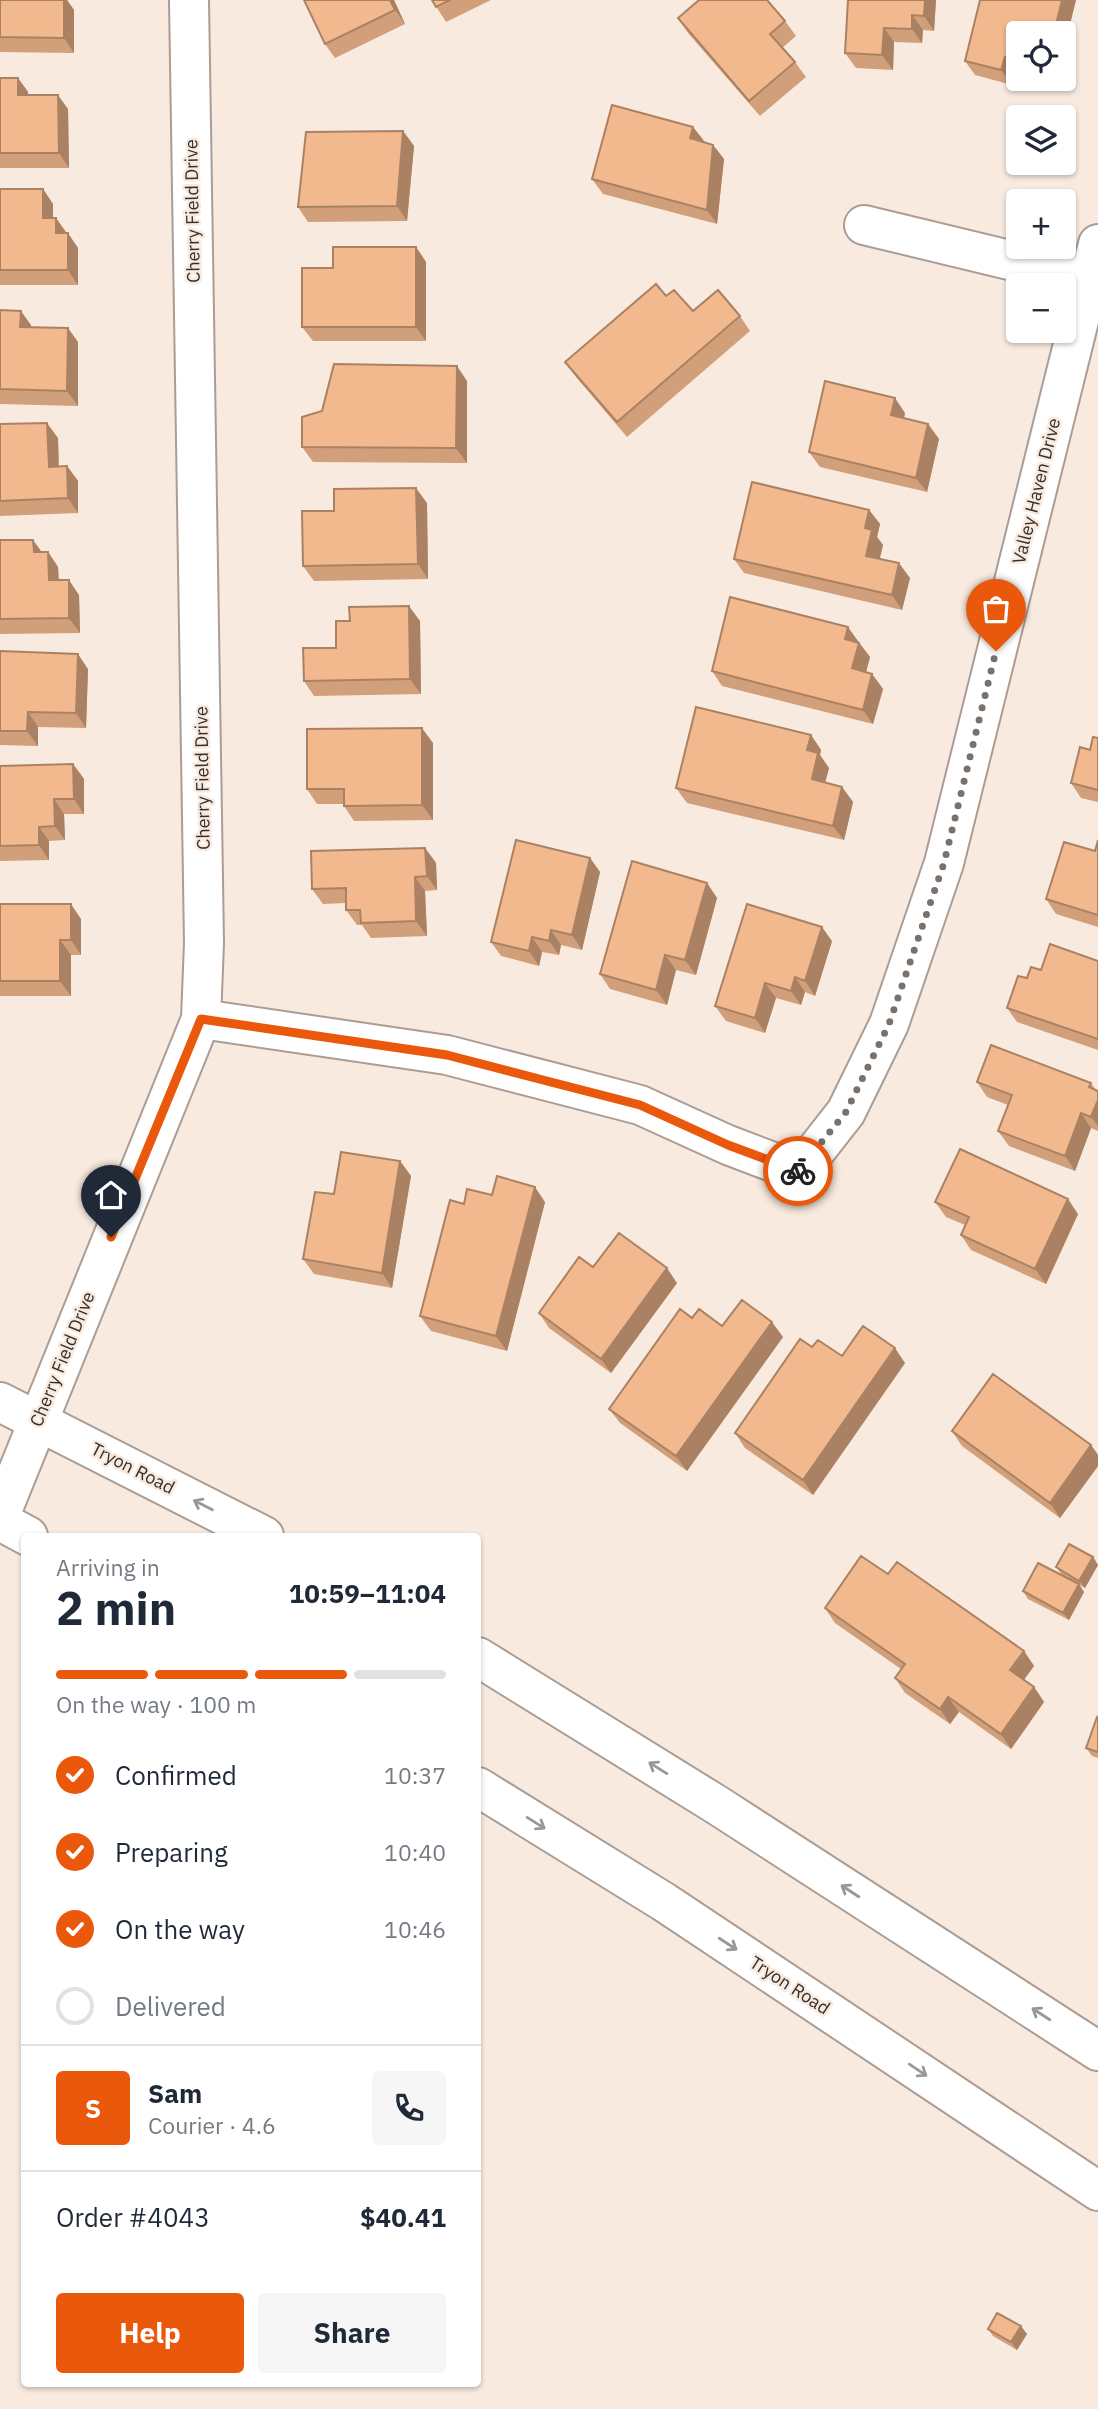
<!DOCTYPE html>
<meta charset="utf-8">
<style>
:root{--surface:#fff;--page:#f6f6f7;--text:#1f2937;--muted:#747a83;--line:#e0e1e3;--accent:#ea580c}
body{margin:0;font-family:"IBM Plex Sans",sans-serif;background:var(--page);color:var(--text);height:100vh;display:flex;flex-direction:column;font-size:26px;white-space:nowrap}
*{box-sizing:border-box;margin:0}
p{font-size:23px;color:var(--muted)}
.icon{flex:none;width:38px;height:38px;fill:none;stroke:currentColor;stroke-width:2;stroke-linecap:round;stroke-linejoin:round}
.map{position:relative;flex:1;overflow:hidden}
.details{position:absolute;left:21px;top:1533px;width:460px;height:854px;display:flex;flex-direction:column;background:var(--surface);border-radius:7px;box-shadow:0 2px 5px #0004}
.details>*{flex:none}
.controls{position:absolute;left:1006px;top:21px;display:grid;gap:14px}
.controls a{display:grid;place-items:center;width:70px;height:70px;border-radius:7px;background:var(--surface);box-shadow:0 2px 5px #0004;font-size:35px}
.pin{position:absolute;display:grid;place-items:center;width:60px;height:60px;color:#fff;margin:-72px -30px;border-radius:50% 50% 50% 0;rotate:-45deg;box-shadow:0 0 7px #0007}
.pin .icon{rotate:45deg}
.courier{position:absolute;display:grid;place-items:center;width:70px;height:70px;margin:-35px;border:5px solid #ea580c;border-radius:50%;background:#fff;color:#222;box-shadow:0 2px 9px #0007}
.headline em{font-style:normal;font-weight:700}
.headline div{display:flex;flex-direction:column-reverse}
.headline{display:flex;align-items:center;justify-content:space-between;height:119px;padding:0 35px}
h1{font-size:46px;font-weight:700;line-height:52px}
.bar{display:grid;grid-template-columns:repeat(4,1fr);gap:10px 7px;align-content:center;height:84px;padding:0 35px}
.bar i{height:9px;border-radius:5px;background:var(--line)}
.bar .on{background:var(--accent)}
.bar p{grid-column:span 4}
.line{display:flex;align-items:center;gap:18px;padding:0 35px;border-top:2px solid var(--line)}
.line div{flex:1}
.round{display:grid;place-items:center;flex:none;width:74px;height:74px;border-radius:7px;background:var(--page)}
ol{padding:0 35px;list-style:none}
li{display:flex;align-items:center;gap:21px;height:77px}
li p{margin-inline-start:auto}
li .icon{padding:7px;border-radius:50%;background:var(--accent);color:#fff;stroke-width:4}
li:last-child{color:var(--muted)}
li i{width:38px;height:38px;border:4px solid var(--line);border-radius:50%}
.primary-button{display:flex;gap:14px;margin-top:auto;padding:14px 35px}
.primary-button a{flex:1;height:80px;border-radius:7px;background:var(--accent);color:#fff;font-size:28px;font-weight:700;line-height:80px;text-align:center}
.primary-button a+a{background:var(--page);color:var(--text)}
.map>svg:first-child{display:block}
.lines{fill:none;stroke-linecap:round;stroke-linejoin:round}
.minor-casing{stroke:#ab9d94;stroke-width:42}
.major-casing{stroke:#ab9d94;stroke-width:42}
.minor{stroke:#fff;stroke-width:38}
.major{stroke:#fff;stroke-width:38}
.wall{fill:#d19f7a}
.shaded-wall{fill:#aa8263}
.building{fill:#f3b98e;stroke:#aa8263;stroke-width:2}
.oneway{stroke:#9a9896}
.done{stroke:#7a716b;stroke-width:7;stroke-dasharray:0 12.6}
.route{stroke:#ea580c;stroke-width:9}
.labels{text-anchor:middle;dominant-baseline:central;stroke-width:5;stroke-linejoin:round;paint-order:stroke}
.street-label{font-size:18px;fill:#35302c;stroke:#f9eadf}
</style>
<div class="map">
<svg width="1098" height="2409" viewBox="0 0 1098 2409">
<rect width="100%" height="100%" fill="#f9eadf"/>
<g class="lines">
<defs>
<path id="minor" d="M 864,225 L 1088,279
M 201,1019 L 447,1055 L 640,1105 L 728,1145 L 799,1172 L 846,1112 L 889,1024 L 944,863 L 1098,244
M 0,1516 L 201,1019 L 204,943 L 189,0"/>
<path id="major" d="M 0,1402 L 264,1536
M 0,1521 L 28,1536
M 478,1657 L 717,1805 L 1098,2051
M 478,1787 L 664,1902 L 1098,2191"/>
</defs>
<use href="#minor" class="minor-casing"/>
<use href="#major" class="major-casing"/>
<use href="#minor" class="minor"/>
<use href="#major" class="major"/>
</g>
<path class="wall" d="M 0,0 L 67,0 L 74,10 L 74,53 L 0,52 Z
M 394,0 L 405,24 L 335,58 L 325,44 Z
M 432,0 L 491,0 L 446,22 Z
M 848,0 L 936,0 L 934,31 L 923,30 L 922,43 L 894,42 L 893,70 L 856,68 L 845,53 Z
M 980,0 L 1076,0 L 1064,48 L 1064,33 L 1018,33 L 1018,72 L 1016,72 L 1012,85 L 975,75 L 965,61 Z
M 678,18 L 785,21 L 796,36 L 782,48 L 795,62 L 806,77 L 760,116 L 688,33 Z
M 0,78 L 18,78 L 28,92 L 28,95 L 68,109 L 69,168 L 0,168 Z
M 693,127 L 704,141 L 713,145 L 724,159 L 717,224 L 603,194 L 592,179 Z
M 403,131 L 414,146 L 407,221 L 308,222 L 298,207 Z
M 0,189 L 43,189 L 53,204 L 53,218 L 56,218 L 78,248 L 78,285 L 0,285 Z
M 416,247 L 426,262 L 426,341 L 313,341 L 302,327 L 333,268 Z
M 666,296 L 693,311 L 740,316 L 750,331 L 627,437 L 576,377 L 565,362 Z
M 0,310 L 31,325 L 31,327 L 78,342 L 78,406 L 0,404 Z
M 467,381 L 467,463 L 313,462 L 302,447 Z
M 905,413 L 904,418 L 928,424 L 939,439 L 927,492 L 820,467 L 809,452 Z
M 0,424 L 58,438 L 59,467 L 67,466 L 78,481 L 78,513 L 0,516 Z
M 427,503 L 428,579 L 314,581 L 303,566 L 334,511 Z
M 869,510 L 880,524 L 877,537 L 883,545 L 879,559 L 910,578 L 902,610 L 744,573 L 734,559 Z
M 0,540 L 42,552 L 48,552 L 58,567 L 59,580 L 79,595 L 80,633 L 0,634 Z
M 420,621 L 421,694 L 314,696 L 304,681 L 336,648 Z
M 858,641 L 870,657 L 866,672 L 872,674 L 883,689 L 873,724 L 722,686 L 712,671 Z
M 0,651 L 88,669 L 86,728 L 38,727 L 38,746 L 0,745 Z
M 811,735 L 821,750 L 820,755 L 829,768 L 825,783 L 842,787 L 853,802 L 844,840 L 687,803 L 676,788 Z
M 1098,738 L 1098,802 L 1081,798 L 1071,783 Z
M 433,743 L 433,820 L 354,821 L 344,806 L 344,804 L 317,804 L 307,789 Z
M 73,764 L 84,779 L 84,814 L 64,814 L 65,840 L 49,841 L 49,860 L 0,861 L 0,766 Z
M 1098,840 L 1098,927 L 1056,914 L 1046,899 L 1095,851 Z
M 425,848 L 436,863 L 437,890 L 425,891 L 427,936 L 371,938 L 362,925 L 357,925 L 346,910 L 346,903 L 323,904 L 312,889 Z
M 590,858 L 600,872 L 582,950 L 561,945 L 559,955 L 542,952 L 539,966 L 501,956 L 491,942 Z
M 707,883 L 717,898 L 696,975 L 676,970 L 667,1005 L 610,989 L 600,974 Z
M 0,904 L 81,919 L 81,955 L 71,955 L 71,996 L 0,996 Z
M 832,941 L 815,996 L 805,992 L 801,1005 L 776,998 L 765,1033 L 726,1021 L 715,1006 Z
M 1098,961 L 1098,1050 L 1017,1022 L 1007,1008 L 1027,978 L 1041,970 Z
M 977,1082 L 1091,1083 L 1096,1090 L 1098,1091 L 1098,1131 L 1091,1128 L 1075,1171 L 1009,1146 L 998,1131 L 1008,1105 L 987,1097 Z
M 400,1161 L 411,1176 L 392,1288 L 314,1274 L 303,1259 L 334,1194 Z
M 492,1195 L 545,1202 L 507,1351 L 431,1331 L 420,1316 L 464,1204 Z
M 935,1202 L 1078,1214 L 1046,1284 L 971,1250 L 961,1235 L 965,1225 L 946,1217 Z
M 593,1267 L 677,1283 L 611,1373 L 549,1328 L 539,1313 Z
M 692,1318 L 722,1326 L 783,1337 L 687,1471 L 620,1423 L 609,1409 Z
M 812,1347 L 842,1356 L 905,1363 L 813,1495 L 745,1448 L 735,1433 Z
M 952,1431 L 1091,1445 L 1098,1455 L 1098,1466 L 1060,1518 L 962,1446 Z
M 1093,1557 L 1098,1565 L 1085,1588 L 1079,1585 L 1084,1592 L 1069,1620 L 1028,1599 L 1023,1591 L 1062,1575 L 1056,1567 Z
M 888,1574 L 1024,1651 L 1034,1666 L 1024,1680 L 1034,1687 L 1044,1702 L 1011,1749 L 959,1712 L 950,1724 L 905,1693 L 895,1678 L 901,1669 L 835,1623 L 825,1608 Z
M 1098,1718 L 1098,1758 L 1092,1756 L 1086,1748 Z
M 988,2329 L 1027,2334 L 1017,2350 L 993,2336 Z"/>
<path class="shaded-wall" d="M 64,0 L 67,0 L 74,10 L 74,53 L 64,38 Z
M 390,0 L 394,0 L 405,24 L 395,10 Z
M 925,0 L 936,0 L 934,31 L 924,16 Z
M 1062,0 L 1076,0 L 1064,48 L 1064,33 L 1054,33 Z
M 912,15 L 923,30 L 922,43 L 912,29 Z
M 884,28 L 894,42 L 893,70 L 882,55 Z
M 1005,57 L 1016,72 L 1012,85 L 1001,70 Z
M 18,78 L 28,92 L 28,109 L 18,95 Z
M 58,95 L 68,109 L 69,168 L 59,153 Z
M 693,127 L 704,141 L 690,138 Z
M 403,131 L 414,146 L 407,221 L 397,206 Z
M 713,145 L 724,159 L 717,224 L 707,210 Z
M 43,189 L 53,204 L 53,233 L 43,218 Z
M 56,218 L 66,233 L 56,233 Z
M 68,233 L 78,248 L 78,285 L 68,270 Z
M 416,247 L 426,262 L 426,341 L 416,327 Z
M 21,311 L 31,325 L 31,341 L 20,327 Z
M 68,328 L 78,342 L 78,406 L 67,391 Z
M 457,366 L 467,381 L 467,463 L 456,448 Z
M 895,398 L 905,413 L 901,430 L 891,415 Z
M 47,423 L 58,438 L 59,482 L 49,467 Z
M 928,424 L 939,439 L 927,492 L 916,478 Z
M 67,466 L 78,481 L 78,513 L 68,498 Z
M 416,488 L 427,503 L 428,579 L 418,564 Z
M 869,510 L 880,524 L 877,537 L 883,545 L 877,571 L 866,556 L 865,528 Z
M 33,540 L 44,555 L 34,552 Z
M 48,552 L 58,567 L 59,595 L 49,580 Z
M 899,563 L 910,578 L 902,610 L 892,595 Z
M 69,580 L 79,595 L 80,633 L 69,618 Z
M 409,606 L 420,621 L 421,694 L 410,679 Z
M 848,627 L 858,641 L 855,654 L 845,639 Z
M 859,643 L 870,657 L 863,683 L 852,668 Z
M 78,654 L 88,669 L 86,728 L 76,713 Z
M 872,674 L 883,689 L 873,724 L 863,710 Z
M 28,712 L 38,727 L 38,746 L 27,731 Z
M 422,728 L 433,743 L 433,820 L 422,805 Z
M 811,735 L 821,750 L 820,755 L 829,768 L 822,794 L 812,779 L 807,750 Z
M 73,764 L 84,779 L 84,814 L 74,799 Z
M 842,787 L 853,802 L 844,840 L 833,826 Z
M 54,799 L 64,814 L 65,840 L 55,826 Z
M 39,827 L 49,841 L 49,860 L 39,845 Z
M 425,848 L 436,863 L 437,890 L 427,876 Z
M 590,858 L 600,872 L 582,950 L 572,935 Z
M 415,877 L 425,891 L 427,936 L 416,921 Z
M 707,883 L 717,898 L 696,975 L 685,960 Z
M 71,904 L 81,919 L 81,955 L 71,940 Z
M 822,927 L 832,941 L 815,996 L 805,981 Z
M 551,930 L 561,945 L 559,955 L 549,941 Z
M 532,937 L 542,952 L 539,966 L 529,951 Z
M 60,940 L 71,955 L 71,996 L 60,981 Z
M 665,955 L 676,970 L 667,1005 L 656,990 Z
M 795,977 L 805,992 L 801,1005 L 791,991 Z
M 765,983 L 776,998 L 765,1033 L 755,1018 Z
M 1098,1100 L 1098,1126 L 1091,1117 Z
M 1081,1113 L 1091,1128 L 1075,1171 L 1065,1156 Z
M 400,1161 L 411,1176 L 392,1288 L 382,1273 Z
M 535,1187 L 545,1202 L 507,1351 L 496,1336 Z
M 1068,1199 L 1078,1214 L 1046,1284 L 1035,1269 Z
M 667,1268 L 677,1283 L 611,1373 L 601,1359 Z
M 772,1322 L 783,1337 L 687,1471 L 676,1456 Z
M 895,1348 L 905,1363 L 813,1495 L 803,1480 Z
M 1091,1445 L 1098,1455 L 1098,1466 L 1060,1518 L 1050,1503 Z
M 1093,1557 L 1098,1565 L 1085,1588 L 1079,1581 Z
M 1079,1584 L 1084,1592 L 1069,1620 L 1063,1613 Z
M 1024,1651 L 1034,1666 L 1020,1685 L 1010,1670 Z
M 1034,1687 L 1044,1702 L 1011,1749 L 1001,1734 Z
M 948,1697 L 959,1712 L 950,1724 L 940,1709 Z
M 1021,2326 L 1027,2334 L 1017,2350 L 1011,2342 Z"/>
<path class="building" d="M 0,0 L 64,0 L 64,38 L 0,37 Z
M 304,0 L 390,0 L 395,10 L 325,44 Z
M 432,0 L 450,0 L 436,7 Z
M 699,0 L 767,0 L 785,21 L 770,34 L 795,62 L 749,101 L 678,18 Z
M 848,0 L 925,0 L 924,16 L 912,15 L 912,29 L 884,28 L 882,55 L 845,53 Z
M 980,0 L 1062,0 L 1054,33 L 1018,33 L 1018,60 L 1005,57 L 1001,70 L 965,61 Z
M 0,78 L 18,78 L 18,95 L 58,95 L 59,153 L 0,153 Z
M 612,105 L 693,127 L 690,138 L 713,145 L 707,210 L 592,179 Z
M 403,131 L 397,206 L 298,207 L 306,132 Z
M 0,189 L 43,189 L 43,218 L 56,218 L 56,233 L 68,233 L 68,270 L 0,270 Z
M 333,247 L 416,247 L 416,327 L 302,327 L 302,268 L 333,268 Z
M 656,284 L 666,296 L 674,290 L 693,311 L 718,290 L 740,316 L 617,422 L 565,362 Z
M 0,310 L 21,311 L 20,327 L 68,328 L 67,391 L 0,389 Z
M 334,364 L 457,366 L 456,448 L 302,447 L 302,417 L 322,411 Z
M 825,381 L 895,398 L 891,415 L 928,424 L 916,478 L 809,452 Z
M 47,423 L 49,467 L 67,466 L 68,498 L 0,501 L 0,424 Z
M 752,482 L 869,510 L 865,528 L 872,530 L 866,556 L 899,563 L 892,595 L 734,559 Z
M 416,488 L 418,564 L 303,566 L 302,511 L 334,511 L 334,489 Z
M 0,540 L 33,540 L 34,552 L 48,552 L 49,580 L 69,580 L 69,618 L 0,619 Z
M 730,597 L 848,627 L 845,639 L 859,643 L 852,668 L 872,674 L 863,710 L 712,671 Z
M 409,606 L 410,679 L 304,681 L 303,648 L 336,648 L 336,621 L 350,621 L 349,607 Z
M 0,651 L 78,654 L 76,713 L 28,712 L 27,731 L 0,731 Z
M 696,707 L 811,735 L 807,750 L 818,753 L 812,779 L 842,787 L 833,826 L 676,788 Z
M 422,728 L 422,805 L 344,806 L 344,789 L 307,789 L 307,729 Z
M 1093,737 L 1098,738 L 1098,790 L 1071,783 L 1080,747 L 1090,750 Z
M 73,764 L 74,799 L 54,799 L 55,826 L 39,827 L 39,845 L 0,846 L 0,766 Z
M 516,840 L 590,858 L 572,935 L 551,930 L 549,941 L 532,937 L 529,951 L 491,942 Z
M 1098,840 L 1098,915 L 1046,899 L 1064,842 L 1095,851 Z
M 425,848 L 427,876 L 415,877 L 416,921 L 361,923 L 360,910 L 346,910 L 346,888 L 312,889 L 311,851 Z
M 632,861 L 707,883 L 685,960 L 665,955 L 656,990 L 600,974 Z
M 0,904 L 71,904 L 71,940 L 60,940 L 60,981 L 0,981 Z
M 747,904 L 822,927 L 805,981 L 795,977 L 791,991 L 765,983 L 755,1018 L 715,1006 Z
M 1050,944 L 1098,961 L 1098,1039 L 1007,1008 L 1018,976 L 1027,978 L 1031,967 L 1041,970 Z
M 991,1045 L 1091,1083 L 1089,1087 L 1098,1091 L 1098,1100 L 1091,1117 L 1081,1113 L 1065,1156 L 998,1131 L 1012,1095 L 977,1082 Z
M 960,1149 L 1068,1199 L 1035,1269 L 961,1235 L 969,1217 L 935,1202 Z
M 341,1152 L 400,1161 L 382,1273 L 303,1259 L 315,1192 L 334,1194 Z
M 497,1176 L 535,1187 L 496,1336 L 420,1316 L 450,1200 L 464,1204 L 467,1189 L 492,1195 Z
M 619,1233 L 667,1268 L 601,1359 L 539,1313 L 579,1257 L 593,1267 Z
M 742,1300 L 772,1322 L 676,1456 L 609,1409 L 680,1309 L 692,1318 L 699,1309 L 722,1326 Z
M 863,1326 L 895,1348 L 803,1480 L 735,1433 L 800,1339 L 812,1347 L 818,1340 L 842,1356 Z
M 993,1374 L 1091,1445 L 1050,1503 L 952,1431 Z
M 1069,1544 L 1093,1557 L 1079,1581 L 1056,1567 Z
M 861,1556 L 888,1574 L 897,1562 L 1024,1651 L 1010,1670 L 1034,1687 L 1001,1734 L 948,1697 L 940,1709 L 895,1678 L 905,1664 L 825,1608 Z
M 1038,1563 L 1079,1584 L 1063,1613 L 1023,1591 Z
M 1097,1717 L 1098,1718 L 1098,1752 L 1086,1748 Z
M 997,2313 L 1021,2326 L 1011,2342 L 988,2329 Z"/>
<defs><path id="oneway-shaft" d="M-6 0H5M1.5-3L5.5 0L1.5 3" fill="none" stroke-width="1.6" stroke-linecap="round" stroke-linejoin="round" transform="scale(1.75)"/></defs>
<g class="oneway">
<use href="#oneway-shaft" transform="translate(203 1505) rotate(-153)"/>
<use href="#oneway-shaft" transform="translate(658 1768) rotate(-148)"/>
<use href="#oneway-shaft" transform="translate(536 1823) rotate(32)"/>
<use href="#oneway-shaft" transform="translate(850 1891) rotate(-147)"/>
<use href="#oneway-shaft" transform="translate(728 1944) rotate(33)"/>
<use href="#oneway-shaft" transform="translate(1041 2014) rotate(-147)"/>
<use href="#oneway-shaft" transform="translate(918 2070) rotate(34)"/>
</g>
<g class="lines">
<path class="done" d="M 798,1171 L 846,1112 L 889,1024 L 944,863 L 996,651"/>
<path class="route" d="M 111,1237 L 201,1019 L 447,1055 L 543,1080 L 640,1105 L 728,1145 L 798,1171"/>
</g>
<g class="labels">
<g class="street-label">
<text transform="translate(192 211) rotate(-91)">Cherry Field Drive</text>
<text transform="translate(1036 491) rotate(-76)">Valley Haven Drive</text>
<text transform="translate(202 778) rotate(-91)">Cherry Field Drive</text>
<text transform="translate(62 1359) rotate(-68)">Cherry Field Drive</text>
<text transform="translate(133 1468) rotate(27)">Tryon Road</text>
<text transform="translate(790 1985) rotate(33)">Tryon Road</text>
</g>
</g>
</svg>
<div class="controls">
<a><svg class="icon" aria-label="locate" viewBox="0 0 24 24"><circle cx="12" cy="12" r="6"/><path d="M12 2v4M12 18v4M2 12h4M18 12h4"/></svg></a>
<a><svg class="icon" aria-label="layers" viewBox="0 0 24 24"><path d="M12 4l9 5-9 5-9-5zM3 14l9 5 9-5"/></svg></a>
<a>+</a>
<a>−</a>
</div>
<div class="pin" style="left:996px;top:651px;background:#ea580c"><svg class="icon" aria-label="bag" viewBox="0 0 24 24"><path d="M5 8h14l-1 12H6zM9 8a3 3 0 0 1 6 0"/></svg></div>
<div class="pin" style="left:111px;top:1237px;background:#1f2937"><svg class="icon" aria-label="home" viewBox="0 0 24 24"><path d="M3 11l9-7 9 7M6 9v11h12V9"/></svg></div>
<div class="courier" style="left:798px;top:1171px"><svg class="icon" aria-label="bike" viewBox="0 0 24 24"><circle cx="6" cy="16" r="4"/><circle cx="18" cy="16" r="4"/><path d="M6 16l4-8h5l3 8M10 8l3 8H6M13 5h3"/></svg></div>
<section class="details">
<div class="headline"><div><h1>2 min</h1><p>Arriving in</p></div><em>10:59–11:04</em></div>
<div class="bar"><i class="on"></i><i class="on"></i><i class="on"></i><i></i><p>On the way · 100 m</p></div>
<ol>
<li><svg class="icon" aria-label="check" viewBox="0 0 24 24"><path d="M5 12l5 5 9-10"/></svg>Confirmed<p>10:37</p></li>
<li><svg class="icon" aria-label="check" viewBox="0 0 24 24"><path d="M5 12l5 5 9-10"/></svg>Preparing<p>10:40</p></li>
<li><svg class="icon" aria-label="check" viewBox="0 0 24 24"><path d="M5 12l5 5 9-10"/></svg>On the way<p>10:46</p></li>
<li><i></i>Delivered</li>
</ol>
<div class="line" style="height:126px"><b class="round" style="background:var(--accent);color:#fff">S</b><div><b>Sam</b><p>Courier · 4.6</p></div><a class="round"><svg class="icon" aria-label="phone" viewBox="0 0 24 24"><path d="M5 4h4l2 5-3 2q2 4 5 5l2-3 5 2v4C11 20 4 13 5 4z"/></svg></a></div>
<div class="line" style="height:91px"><div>Order #4043</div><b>$40.41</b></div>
<div class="primary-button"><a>Help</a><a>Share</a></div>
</section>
</div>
